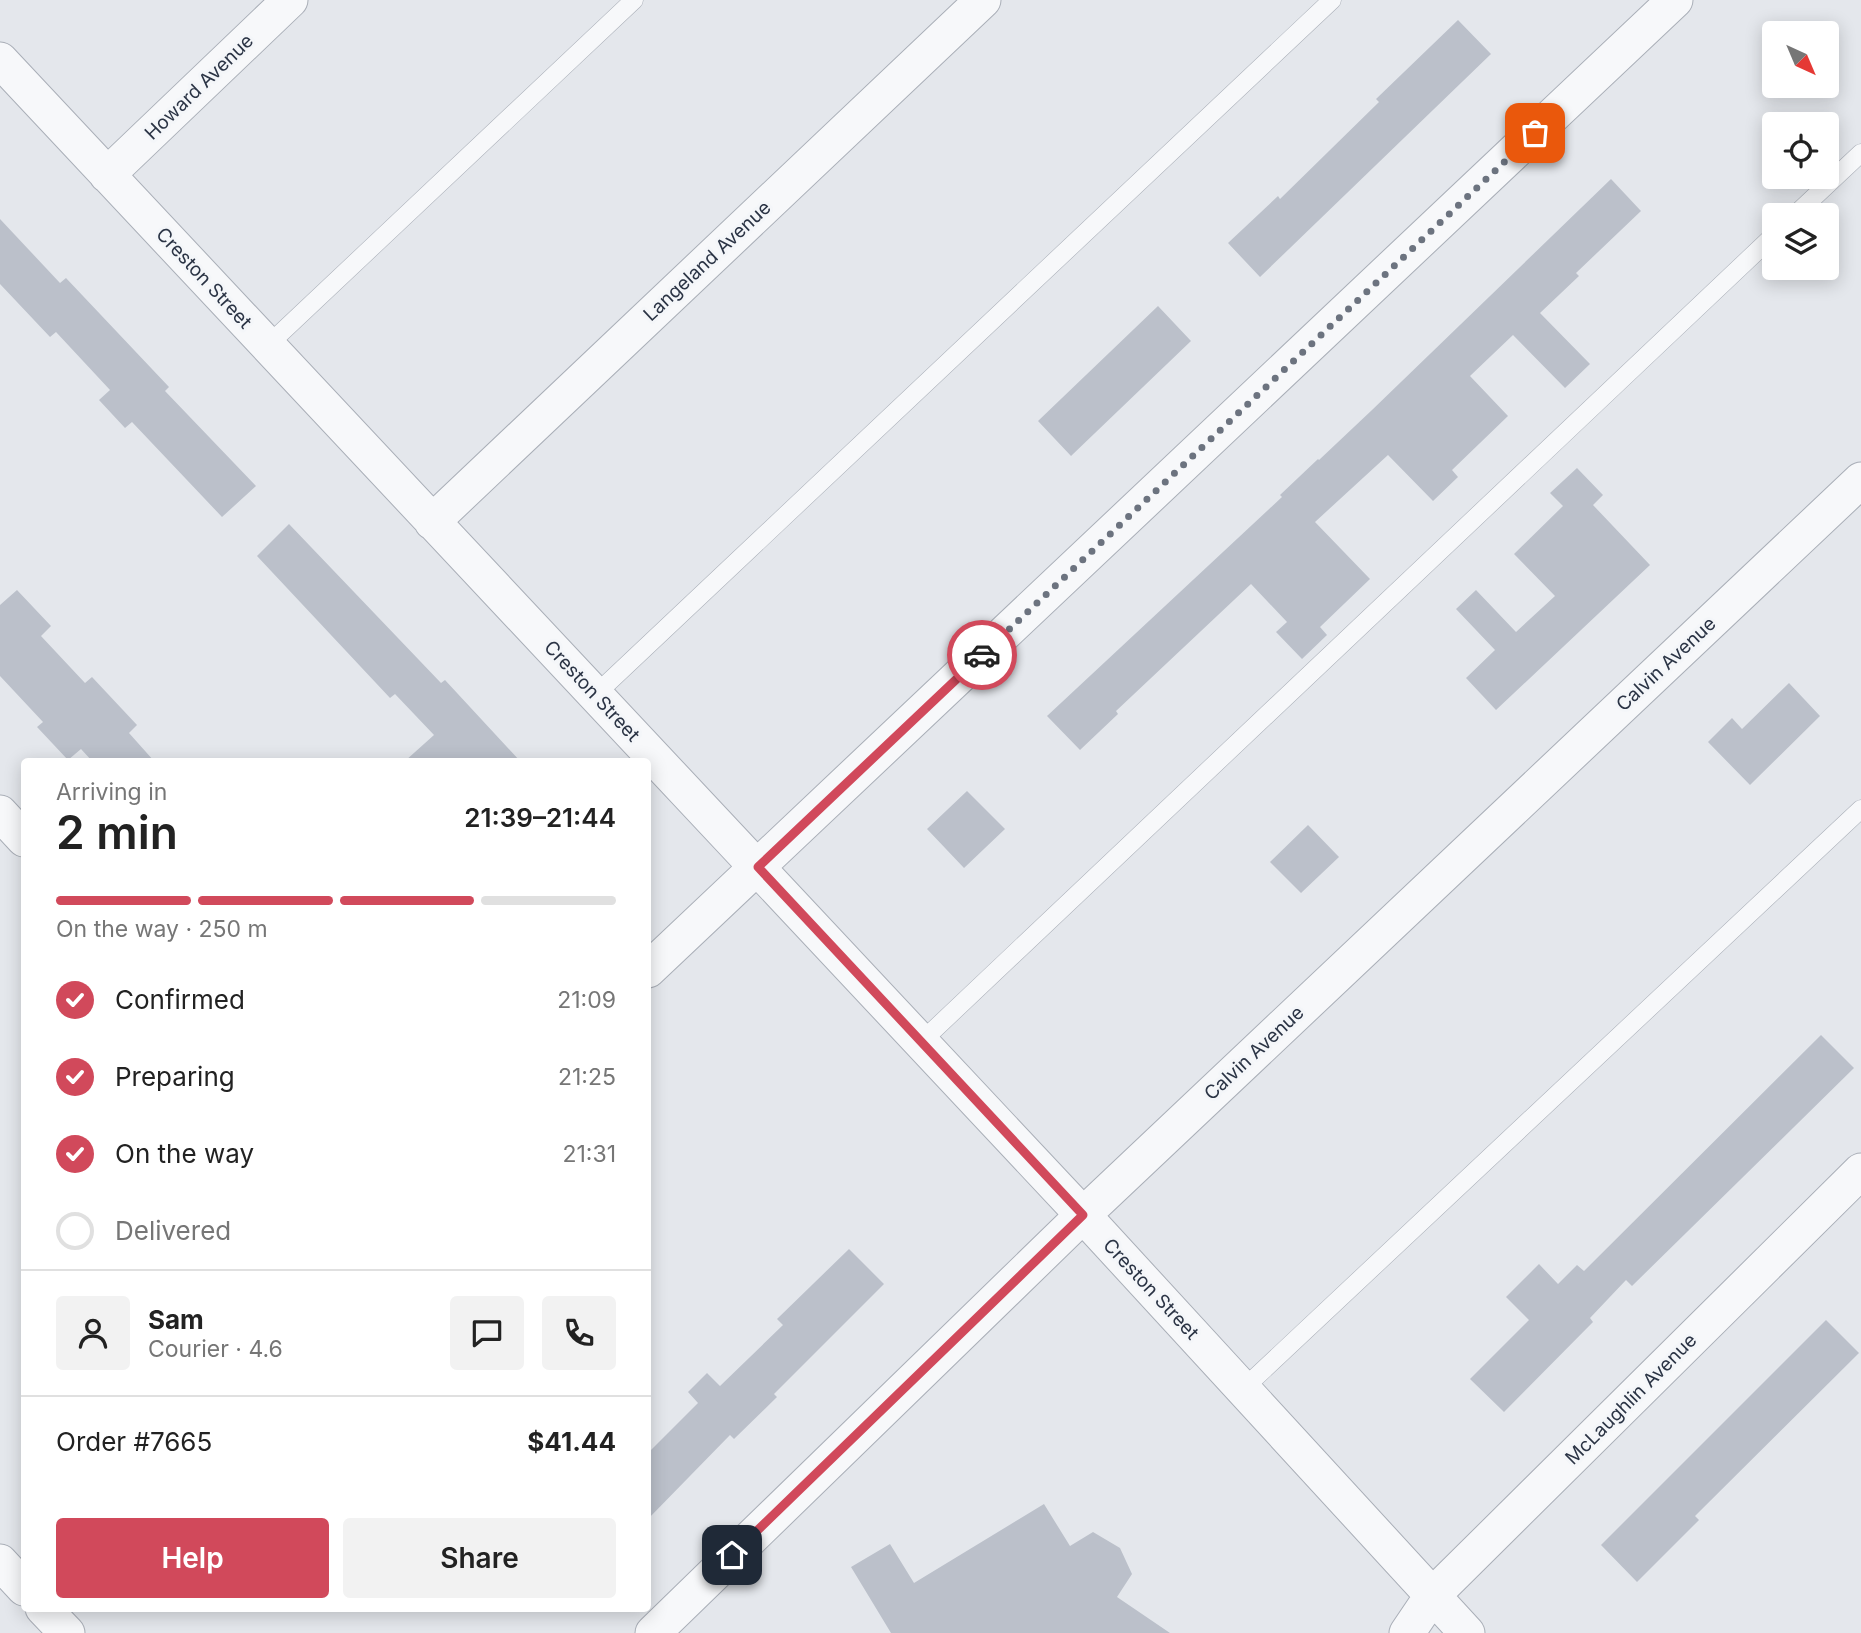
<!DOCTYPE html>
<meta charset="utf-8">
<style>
:root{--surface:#fff;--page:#f2f2f2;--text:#222;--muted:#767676;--line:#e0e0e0;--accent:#d1495b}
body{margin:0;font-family:Inter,sans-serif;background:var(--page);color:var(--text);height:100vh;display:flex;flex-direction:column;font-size:26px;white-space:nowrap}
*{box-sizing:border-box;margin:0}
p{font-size:23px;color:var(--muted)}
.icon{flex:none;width:38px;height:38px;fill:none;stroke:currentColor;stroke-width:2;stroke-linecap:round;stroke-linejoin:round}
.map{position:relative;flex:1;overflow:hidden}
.panel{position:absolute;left:21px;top:758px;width:630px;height:854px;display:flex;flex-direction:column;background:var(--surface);border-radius:7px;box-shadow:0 4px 18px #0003}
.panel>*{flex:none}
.needle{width:46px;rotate:136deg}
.controls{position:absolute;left:1762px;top:21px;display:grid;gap:14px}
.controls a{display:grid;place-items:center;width:77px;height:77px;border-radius:7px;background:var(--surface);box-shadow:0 4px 18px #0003;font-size:35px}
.pin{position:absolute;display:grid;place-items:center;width:60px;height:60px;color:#fff;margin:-30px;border-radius:14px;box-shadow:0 4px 10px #0006}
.courier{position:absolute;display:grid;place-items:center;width:70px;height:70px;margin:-35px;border:5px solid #d1495b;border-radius:50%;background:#fff;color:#222;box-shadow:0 2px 9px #0007}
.head em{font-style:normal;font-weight:600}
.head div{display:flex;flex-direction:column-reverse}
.head{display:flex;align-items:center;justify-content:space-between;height:119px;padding:0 35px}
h1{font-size:46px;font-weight:600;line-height:52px}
.bar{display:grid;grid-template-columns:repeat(4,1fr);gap:10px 7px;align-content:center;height:84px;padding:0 35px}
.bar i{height:9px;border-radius:5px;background:var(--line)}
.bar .on{background:var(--accent)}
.bar p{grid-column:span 4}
.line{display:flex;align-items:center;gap:18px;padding:0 35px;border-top:2px solid var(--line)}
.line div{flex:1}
.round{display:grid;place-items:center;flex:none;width:74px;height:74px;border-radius:7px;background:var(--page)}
ol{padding:0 35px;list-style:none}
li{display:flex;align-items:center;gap:21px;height:77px}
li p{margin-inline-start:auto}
li .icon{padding:7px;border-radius:50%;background:var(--accent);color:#fff;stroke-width:4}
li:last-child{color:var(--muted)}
li i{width:38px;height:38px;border:4px solid var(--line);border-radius:50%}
.button{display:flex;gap:14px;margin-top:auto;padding:14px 35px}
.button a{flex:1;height:80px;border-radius:7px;background:var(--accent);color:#fff;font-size:28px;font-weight:600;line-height:80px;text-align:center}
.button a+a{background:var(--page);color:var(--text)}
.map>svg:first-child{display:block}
.building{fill:#bbc0ca}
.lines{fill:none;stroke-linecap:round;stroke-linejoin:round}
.service-casing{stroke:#a9aeb7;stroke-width:19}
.minor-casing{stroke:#a9aeb7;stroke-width:37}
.service{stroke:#f7f8fa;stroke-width:18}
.minor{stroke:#f7f8fa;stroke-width:35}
.done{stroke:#6c737f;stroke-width:7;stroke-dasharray:0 12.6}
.route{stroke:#d1495b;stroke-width:9}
.labels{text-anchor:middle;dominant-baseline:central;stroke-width:6;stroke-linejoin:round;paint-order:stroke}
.street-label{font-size:19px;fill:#2b3445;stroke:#f4f6f9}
</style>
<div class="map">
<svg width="1861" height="1633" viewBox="0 0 1861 1633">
<rect width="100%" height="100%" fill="#e4e7ec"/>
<path class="building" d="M 1458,20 L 1491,54 L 1260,277 L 1228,243 L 1278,196 L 1280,199 L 1379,102 L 1376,99 Z
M 1611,179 L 1641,211 L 1576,273 L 1579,276 L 1540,313 L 1590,364 L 1565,388 L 1513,335 L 1470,376 L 1508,416 L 1452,470 L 1458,477 L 1433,501 L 1388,455 L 1315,522 L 1370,579 L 1320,627 L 1327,635 L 1302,659 L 1276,632 L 1287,622 L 1251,584 L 1116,711 L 1118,714 L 1080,750 L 1047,716 L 1282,497 L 1280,495 L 1318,459 L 1319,460 L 1372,410 Z
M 0,219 L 60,283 L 66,278 L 169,387 L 165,391 L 256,486 L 222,517 L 132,422 L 125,428 L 99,400 L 110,390 L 56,332 L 50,337 L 0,284 Z
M 1158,306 L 1191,341 L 1071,456 L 1038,421 Z
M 1577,468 L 1603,495 L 1593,505 L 1650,565 L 1496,710 L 1466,678 L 1495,650 L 1456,609 L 1476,590 L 1516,632 L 1555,596 L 1514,554 L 1563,506 L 1550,493 Z
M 289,524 L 441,683 L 445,680 L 520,761 L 405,761 L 434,735 L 395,694 L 390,698 L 257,556 Z
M 17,590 L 51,626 L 41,636 L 85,683 L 92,677 L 137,725 L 129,733 L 154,761 L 92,761 L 81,749 L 68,760 L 37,727 L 43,722 L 0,676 L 0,605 Z
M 1789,683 L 1820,716 L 1750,785 L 1708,742 L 1732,718 L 1742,729 Z
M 967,791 L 1005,829 L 964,868 L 927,829 Z
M 1308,825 L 1339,857 L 1301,893 L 1270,862 Z
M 1821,1035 L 1854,1068 L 1632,1286 L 1626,1280 L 1590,1318 L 1593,1322 L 1504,1412 L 1470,1379 L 1529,1320 L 1506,1297 L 1539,1264 L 1558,1284 L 1577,1265 L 1584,1271 Z
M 849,1249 L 884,1284 L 774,1394 L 777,1397 L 734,1439 L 730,1435 L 648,1519 L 648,1453 L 698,1403 L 688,1392 L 707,1373 L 720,1386 L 783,1325 L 777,1319 Z
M 1826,1320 L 1859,1353 L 1695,1516 L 1699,1520 L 1637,1582 L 1601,1545 Z
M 1044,1504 L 1070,1546 L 1093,1532 L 1120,1548 L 1132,1574 L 1117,1597 L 1170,1633 L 891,1633 L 851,1567 L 890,1544 L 914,1583 Z"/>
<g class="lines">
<defs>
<path id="service" d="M 1795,215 L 1861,153
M 267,346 L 634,0
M 595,695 L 1332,0
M 921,1042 L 1774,235
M 1243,1389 L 1861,809"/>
<path id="minor" d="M 0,60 L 1083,1215 L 1467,1633
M 107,175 L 290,0
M 432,522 L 983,0
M 0,813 L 24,839
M 648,970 L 1675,0
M 0,1562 L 24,1588
M 43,1608 L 67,1633
M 653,1633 L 1083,1215 L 1861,480
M 1407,1633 L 1432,1596 L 1861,1171"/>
</defs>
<use href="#service" class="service-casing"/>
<use href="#minor" class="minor-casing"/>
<use href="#service" class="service"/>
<use href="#minor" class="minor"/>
</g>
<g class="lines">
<path class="done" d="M 982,655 L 1535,133"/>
<path class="route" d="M 732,1555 L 1083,1215 L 758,867 L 982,655"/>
</g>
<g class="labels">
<g class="street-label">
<text transform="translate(199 87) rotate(-44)">Howard Avenue</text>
<text transform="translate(707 261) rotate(-43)">Langeland Avenue</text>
<text transform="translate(204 278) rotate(47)">Creston Street</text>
<text transform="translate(1666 664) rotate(-43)">Calvin Avenue</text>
<text transform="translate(592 691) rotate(47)">Creston Street</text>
<text transform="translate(1254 1053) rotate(-43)">Calvin Avenue</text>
<text transform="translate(1151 1289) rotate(47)">Creston Street</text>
<text transform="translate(1631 1399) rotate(-45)">McLaughlin Avenue</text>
</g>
</g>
</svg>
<div class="controls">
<a><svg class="needle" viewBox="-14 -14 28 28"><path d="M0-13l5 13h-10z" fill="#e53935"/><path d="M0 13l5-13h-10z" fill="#767676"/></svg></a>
<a><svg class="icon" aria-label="locate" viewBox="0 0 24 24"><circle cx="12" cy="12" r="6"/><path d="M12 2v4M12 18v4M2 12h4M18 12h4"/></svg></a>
<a><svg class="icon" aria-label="layers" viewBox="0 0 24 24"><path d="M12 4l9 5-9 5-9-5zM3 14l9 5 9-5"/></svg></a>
</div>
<div class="pin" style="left:1535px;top:133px;background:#ea580c"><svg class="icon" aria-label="bag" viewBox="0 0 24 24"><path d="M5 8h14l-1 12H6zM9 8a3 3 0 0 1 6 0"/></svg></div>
<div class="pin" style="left:732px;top:1555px;background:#1f2937"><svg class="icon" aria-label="home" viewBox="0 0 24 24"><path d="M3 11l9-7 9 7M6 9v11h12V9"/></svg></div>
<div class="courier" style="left:982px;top:655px"><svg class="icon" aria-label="car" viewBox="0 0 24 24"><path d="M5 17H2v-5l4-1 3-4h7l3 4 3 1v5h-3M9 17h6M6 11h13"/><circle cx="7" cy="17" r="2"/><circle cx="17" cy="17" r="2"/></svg></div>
<section class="panel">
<div class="head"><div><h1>2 min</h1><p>Arriving in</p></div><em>21:39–21:44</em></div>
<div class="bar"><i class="on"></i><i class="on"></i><i class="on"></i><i></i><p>On the way · 250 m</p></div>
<ol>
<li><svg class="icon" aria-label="check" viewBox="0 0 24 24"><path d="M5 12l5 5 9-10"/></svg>Confirmed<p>21:09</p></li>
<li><svg class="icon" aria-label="check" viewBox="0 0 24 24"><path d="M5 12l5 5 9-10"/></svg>Preparing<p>21:25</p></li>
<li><svg class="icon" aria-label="check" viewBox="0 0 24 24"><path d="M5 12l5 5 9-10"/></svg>On the way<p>21:31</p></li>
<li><i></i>Delivered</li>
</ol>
<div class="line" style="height:126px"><a class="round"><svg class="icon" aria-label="person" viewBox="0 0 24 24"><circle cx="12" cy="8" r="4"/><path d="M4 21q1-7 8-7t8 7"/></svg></a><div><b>Sam</b><p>Courier · 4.6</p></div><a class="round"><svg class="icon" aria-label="chat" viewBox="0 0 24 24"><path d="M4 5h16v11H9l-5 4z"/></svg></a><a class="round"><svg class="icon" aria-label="phone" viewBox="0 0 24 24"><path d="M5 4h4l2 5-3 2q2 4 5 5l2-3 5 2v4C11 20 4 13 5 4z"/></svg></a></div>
<div class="line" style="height:91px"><div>Order #7665</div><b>$41.44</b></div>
<div class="button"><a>Help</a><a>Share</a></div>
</section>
</div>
